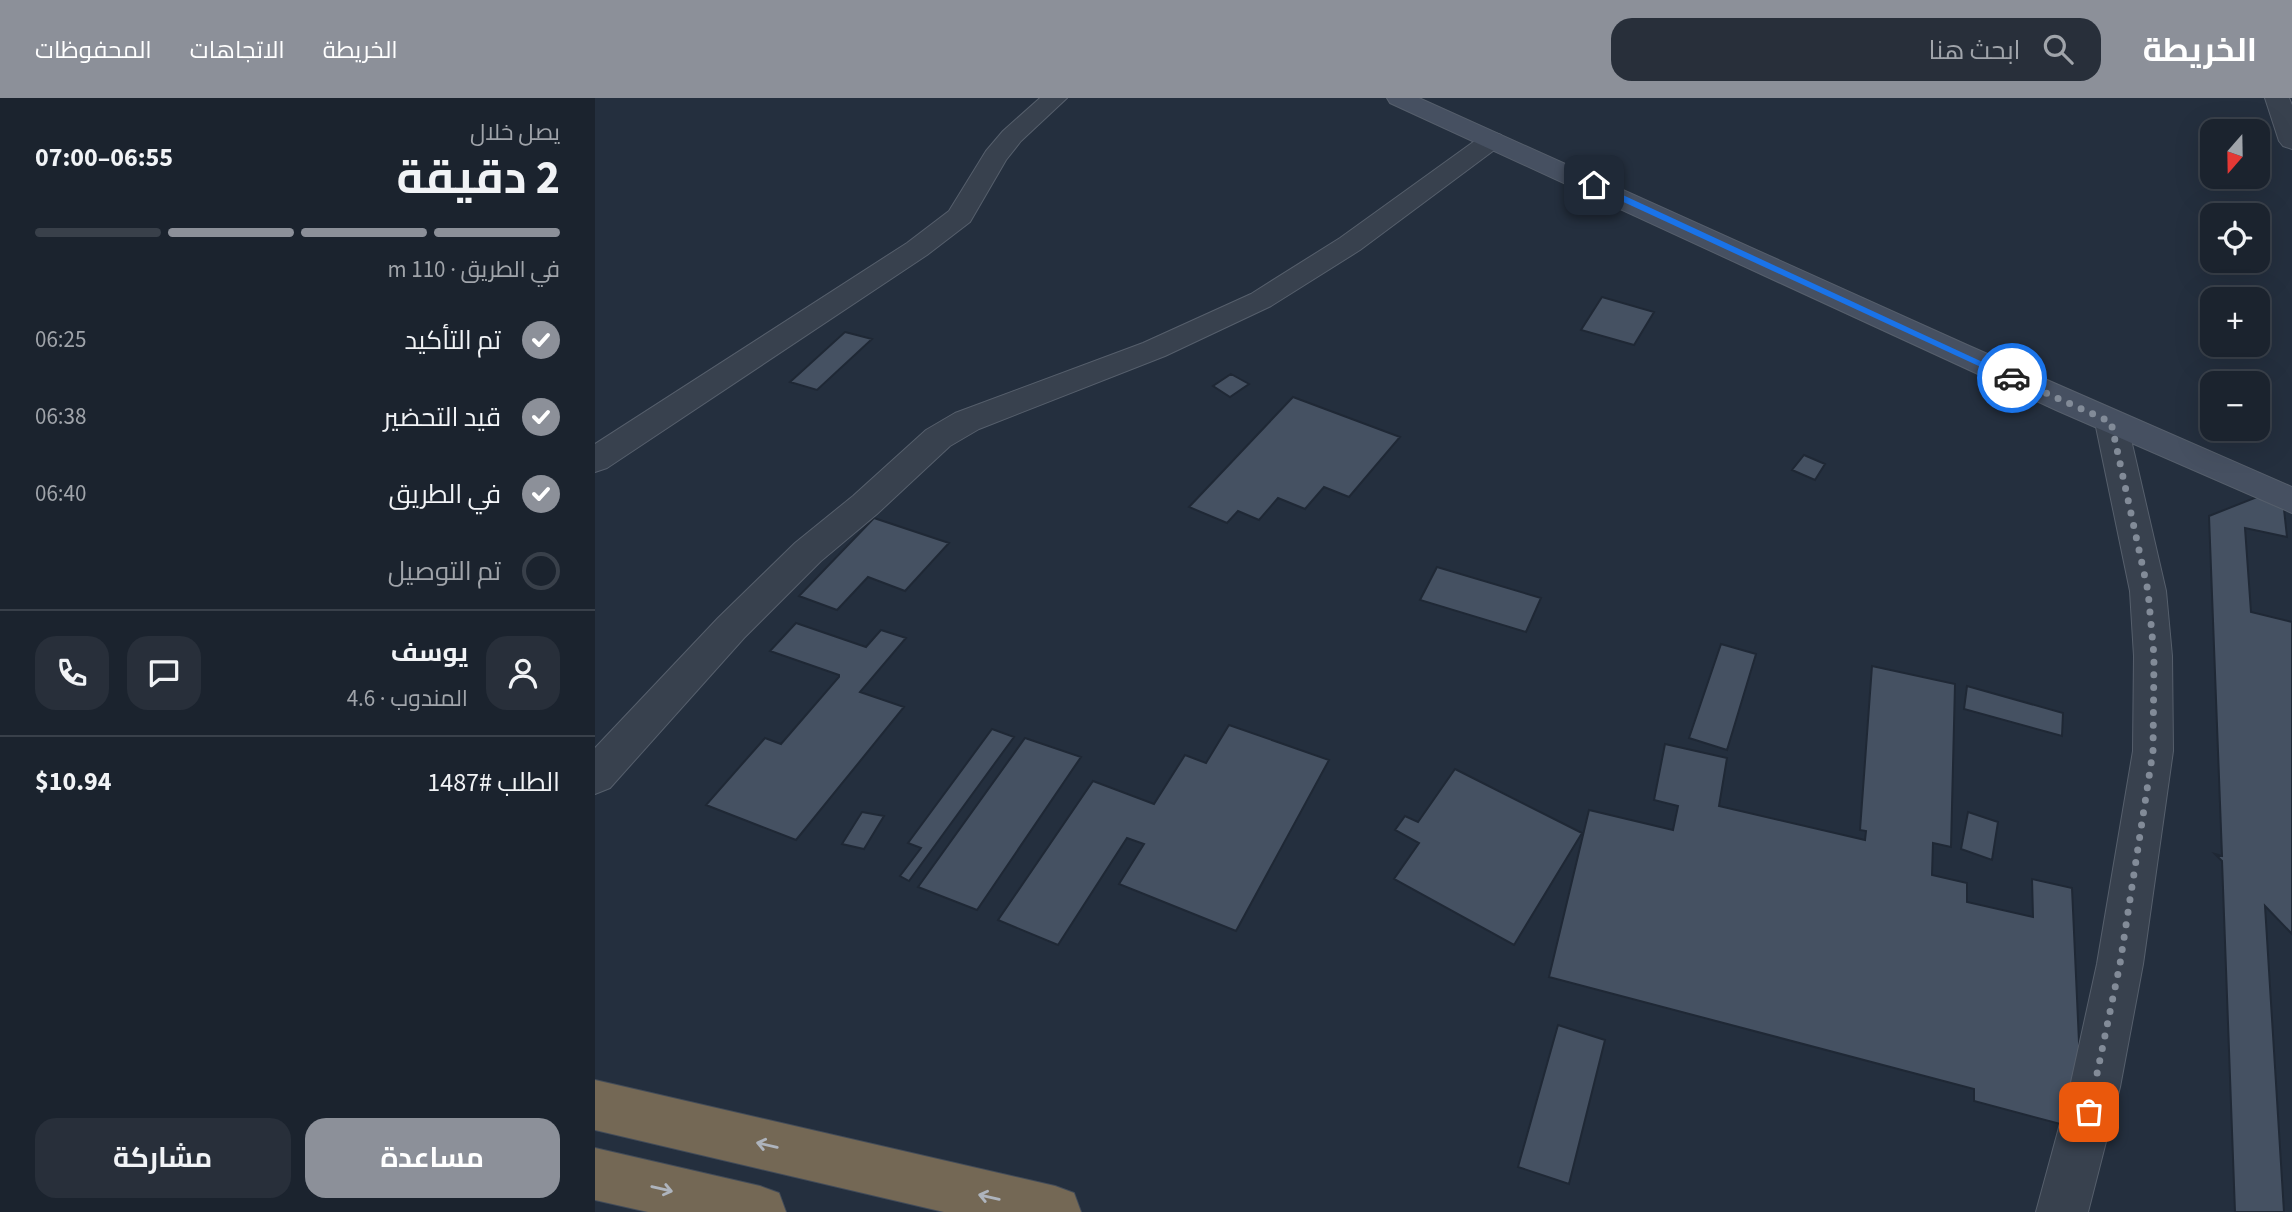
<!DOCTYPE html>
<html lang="ar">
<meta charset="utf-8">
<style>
:root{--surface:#1b232e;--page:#282f3a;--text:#f1f3f6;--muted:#a0a4aa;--line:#39404a;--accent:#8c9099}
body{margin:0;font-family:"Source Sans 3",Cairo,sans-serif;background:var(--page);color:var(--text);direction:rtl;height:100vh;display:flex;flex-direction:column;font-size:26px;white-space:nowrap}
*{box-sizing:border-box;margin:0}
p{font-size:23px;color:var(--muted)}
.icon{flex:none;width:38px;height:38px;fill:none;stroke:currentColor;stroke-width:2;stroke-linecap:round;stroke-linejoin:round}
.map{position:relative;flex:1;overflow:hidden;direction:ltr}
.sheet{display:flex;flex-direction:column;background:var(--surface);width:595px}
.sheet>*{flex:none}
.needle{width:46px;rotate:200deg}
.fabs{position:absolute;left:1605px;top:21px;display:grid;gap:14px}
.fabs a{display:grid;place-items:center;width:70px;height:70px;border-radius:14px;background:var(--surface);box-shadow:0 7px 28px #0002,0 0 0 2px var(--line);font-size:35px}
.pin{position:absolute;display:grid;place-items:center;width:60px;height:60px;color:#fff;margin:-30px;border-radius:14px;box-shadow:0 4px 10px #0006}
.courier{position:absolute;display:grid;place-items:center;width:70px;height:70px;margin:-35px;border:5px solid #1a73e8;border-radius:50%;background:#fff;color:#222;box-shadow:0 2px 9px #0007}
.head em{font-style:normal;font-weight:700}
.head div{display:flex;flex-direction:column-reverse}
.head{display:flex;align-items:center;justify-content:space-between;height:119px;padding:0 35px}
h1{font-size:46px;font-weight:700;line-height:52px}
.bar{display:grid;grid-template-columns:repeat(4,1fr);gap:10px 7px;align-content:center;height:84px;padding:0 35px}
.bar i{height:9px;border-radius:5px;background:var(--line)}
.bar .on{background:var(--accent)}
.bar p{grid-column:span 4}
.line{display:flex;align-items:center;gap:18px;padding:0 35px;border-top:2px solid var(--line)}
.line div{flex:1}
.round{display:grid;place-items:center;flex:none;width:74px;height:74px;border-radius:21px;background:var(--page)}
ol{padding:0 35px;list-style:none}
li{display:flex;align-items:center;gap:21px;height:77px}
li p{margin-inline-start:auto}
li .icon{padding:7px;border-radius:50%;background:var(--accent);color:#fff;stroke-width:4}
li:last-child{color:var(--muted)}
li i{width:38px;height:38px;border:4px solid var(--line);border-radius:50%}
.cta{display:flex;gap:14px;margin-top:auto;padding:14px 35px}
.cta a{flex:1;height:80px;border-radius:21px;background:var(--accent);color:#fff;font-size:28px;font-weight:700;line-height:80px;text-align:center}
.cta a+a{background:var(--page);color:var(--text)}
header{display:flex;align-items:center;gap:42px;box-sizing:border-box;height:98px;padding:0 35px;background:var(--accent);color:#fff}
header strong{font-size:33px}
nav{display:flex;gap:38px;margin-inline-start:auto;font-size:24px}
.search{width:490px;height:63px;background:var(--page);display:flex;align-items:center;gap:18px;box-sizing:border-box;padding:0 24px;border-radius:21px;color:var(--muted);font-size:26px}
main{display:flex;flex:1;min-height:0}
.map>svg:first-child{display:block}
.building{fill:#455162;stroke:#1f2835;stroke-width:2}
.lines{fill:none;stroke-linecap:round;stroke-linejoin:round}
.street-casing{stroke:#565f6c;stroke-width:2}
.secondary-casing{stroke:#565f6c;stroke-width:2}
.highway-casing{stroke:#434c59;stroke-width:2}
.street{fill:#38414e;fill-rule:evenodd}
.secondary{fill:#465061;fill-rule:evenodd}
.highway{fill:#746855;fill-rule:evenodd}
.oneway{stroke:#aeb4bd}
.route{fill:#1a73e8}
.done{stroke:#828b98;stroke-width:7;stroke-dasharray:0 12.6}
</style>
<header>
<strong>الخريطة</strong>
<div class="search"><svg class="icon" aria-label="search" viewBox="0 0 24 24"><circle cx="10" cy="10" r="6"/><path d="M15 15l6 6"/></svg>ابحث هنا</div>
<nav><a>الخريطة</a><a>الاتجاهات</a><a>المحفوظات</a></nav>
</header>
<main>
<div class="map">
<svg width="1697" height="1114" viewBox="0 0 1697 1114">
<rect width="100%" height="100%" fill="#242f3e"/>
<path class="building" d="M 1007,199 L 1059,214 L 1039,247 L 986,232 Z
M 250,234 L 277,241 L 222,292 L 195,284 Z
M 636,276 L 654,286 L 635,299 L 618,288 Z
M 698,299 L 805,339 L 754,399 L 729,389 L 710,411 L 683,400 L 664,422 L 643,413 L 632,425 L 594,409 Z
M 1209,357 L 1230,366 L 1220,382 L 1197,372 Z
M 1667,397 L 1688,402 L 1692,439 L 1650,430 L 1656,514 L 1697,524 L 1697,836 L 1670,808 L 1689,1114 L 1640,1114 L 1627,763 L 1620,756 L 1627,758 L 1614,418 Z
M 279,420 L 354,445 L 310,493 L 273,479 L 242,512 L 204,498 Z
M 842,469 L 946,500 L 931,534 L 825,502 Z
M 201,525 L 271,549 L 286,532 L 311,540 L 265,594 L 309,609 L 201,742 L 111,707 L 170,640 L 186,646 L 244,579 L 244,577 L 175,553 Z
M 1126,546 L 1161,556 L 1132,652 L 1094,640 Z
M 1277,568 L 1360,586 L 1356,749 L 1338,745 L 1337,777 L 1372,785 L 1372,804 L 1438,819 L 1437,781 L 1477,790 L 1488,1032 L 1379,1003 L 1379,991 L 954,879 L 994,712 L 1078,732 L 1083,708 L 1059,702 L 1070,646 L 1132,660 L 1124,708 L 1270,742 L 1271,733 L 1265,732 Z
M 1372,588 L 1468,615 L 1467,638 L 1369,611 Z
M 634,627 L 734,662 L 641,833 L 524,786 L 549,746 L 532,740 L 463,847 L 403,822 L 498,683 L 559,706 L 590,657 L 611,665 Z
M 397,631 L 419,639 L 314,783 L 305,778 L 326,750 L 313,745 Z
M 430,640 L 486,659 L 382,812 L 323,789 Z
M 860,671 L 987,735 L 919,847 L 799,781 L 824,745 L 800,732 L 810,718 L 823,724 Z
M 267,714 L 289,718 L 269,751 L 247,746 Z
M 1373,714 L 1403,724 L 1397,762 L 1366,751 Z
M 963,927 L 1010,942 L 974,1086 L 923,1069 Z"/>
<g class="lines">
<defs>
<path id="street" d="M 445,0 L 472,0 L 426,43 L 411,62 L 375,124 L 332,157 L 12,370 L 0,374 L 0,346 L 312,145 L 354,113 L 391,53 L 408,33 Z
M 1670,0 L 1694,0 L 1697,7 L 1697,51 L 1688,48 L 1684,43 Z
M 897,34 L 906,37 L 910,42 L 906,47 L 765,152 L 676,208 L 570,258 L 384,331 L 355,348 L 282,416 L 226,463 L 149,540 L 15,690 L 0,696 L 0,650 L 123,520 L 200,445 L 258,398 L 331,332 L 360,315 L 548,245 L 656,196 L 745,140 L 888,37 Z
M 1516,313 L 1528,316 L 1532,324 L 1571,493 L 1577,558 L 1578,653 L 1548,866 L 1525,989 L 1493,1114 L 1441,1114 L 1475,989 L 1502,866 L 1538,653 L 1539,558 L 1535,493 L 1500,324 L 1504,316 Z"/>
<path id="secondary" d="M 792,0 L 824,0 L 1372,247 L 1697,389 L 1697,415 L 1461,312 L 795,5 Z"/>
<path id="highway" d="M 0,982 L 460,1088 L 479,1095 L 486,1114 L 349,1114 L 0,1032 Z
M 0,1050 L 165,1088 L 184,1095 L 191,1114 L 53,1114 L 0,1102 Z"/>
</defs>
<use href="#street" class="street-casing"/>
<use href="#secondary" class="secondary-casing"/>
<use href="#highway" class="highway-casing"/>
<use href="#street" class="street"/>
<use href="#secondary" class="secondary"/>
<use href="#highway" class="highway"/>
</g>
<defs><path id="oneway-shaft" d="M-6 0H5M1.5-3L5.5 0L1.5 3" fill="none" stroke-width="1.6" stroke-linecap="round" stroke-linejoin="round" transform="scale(1.75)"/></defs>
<g class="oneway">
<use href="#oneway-shaft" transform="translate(172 1047) rotate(-167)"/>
<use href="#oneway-shaft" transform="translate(67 1091) rotate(13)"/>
<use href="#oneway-shaft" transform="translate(394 1099) rotate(-167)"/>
</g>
<path class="route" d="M 996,85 L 1002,85 L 1422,280 L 1414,282 L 996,89 Z"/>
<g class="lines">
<path class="done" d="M 1417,280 L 1516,324 L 1553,493 L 1559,558 L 1558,653 L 1525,866 L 1494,1014"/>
</g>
</svg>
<div class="fabs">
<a><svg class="needle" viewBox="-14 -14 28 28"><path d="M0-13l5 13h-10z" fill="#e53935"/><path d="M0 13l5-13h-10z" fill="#a0a4aa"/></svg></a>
<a><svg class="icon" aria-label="locate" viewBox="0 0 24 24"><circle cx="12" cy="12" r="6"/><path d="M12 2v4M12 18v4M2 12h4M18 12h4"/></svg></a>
<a>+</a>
<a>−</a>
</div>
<div class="pin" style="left:1494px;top:1014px;background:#ea580c"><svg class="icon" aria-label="bag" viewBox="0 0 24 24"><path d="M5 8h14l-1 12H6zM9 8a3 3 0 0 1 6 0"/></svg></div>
<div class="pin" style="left:999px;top:87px;background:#1f2937"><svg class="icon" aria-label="home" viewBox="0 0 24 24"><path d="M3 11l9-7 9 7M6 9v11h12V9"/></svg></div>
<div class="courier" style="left:1417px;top:280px"><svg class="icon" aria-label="car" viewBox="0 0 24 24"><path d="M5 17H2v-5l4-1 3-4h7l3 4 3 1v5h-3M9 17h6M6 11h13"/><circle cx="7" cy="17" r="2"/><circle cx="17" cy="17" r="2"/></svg></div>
</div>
<section class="sheet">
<div class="head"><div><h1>2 دقيقة</h1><p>يصل خلال</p></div><em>06:55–07:00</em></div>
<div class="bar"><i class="on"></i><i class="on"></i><i class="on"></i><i></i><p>في الطريق · 110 m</p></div>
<ol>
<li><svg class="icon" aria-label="check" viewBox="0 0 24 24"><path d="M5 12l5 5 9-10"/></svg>تم التأكيد<p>06:25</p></li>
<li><svg class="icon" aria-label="check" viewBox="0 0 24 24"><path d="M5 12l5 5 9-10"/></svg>قيد التحضير<p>06:38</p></li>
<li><svg class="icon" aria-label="check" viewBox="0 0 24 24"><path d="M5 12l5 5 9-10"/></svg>في الطريق<p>06:40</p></li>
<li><i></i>تم التوصيل</li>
</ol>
<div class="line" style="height:126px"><a class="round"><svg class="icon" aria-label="person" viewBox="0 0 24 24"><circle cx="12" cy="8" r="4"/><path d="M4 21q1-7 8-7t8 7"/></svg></a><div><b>يوسف</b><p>المندوب · 4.6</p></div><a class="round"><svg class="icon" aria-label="chat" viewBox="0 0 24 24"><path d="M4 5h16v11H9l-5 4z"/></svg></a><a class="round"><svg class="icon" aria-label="phone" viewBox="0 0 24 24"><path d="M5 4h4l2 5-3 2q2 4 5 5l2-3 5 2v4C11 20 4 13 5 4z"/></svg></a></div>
<div class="line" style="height:91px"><div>الطلب #1487</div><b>$10.94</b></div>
<div class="cta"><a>مساعدة</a><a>مشاركة</a></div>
</section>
</main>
